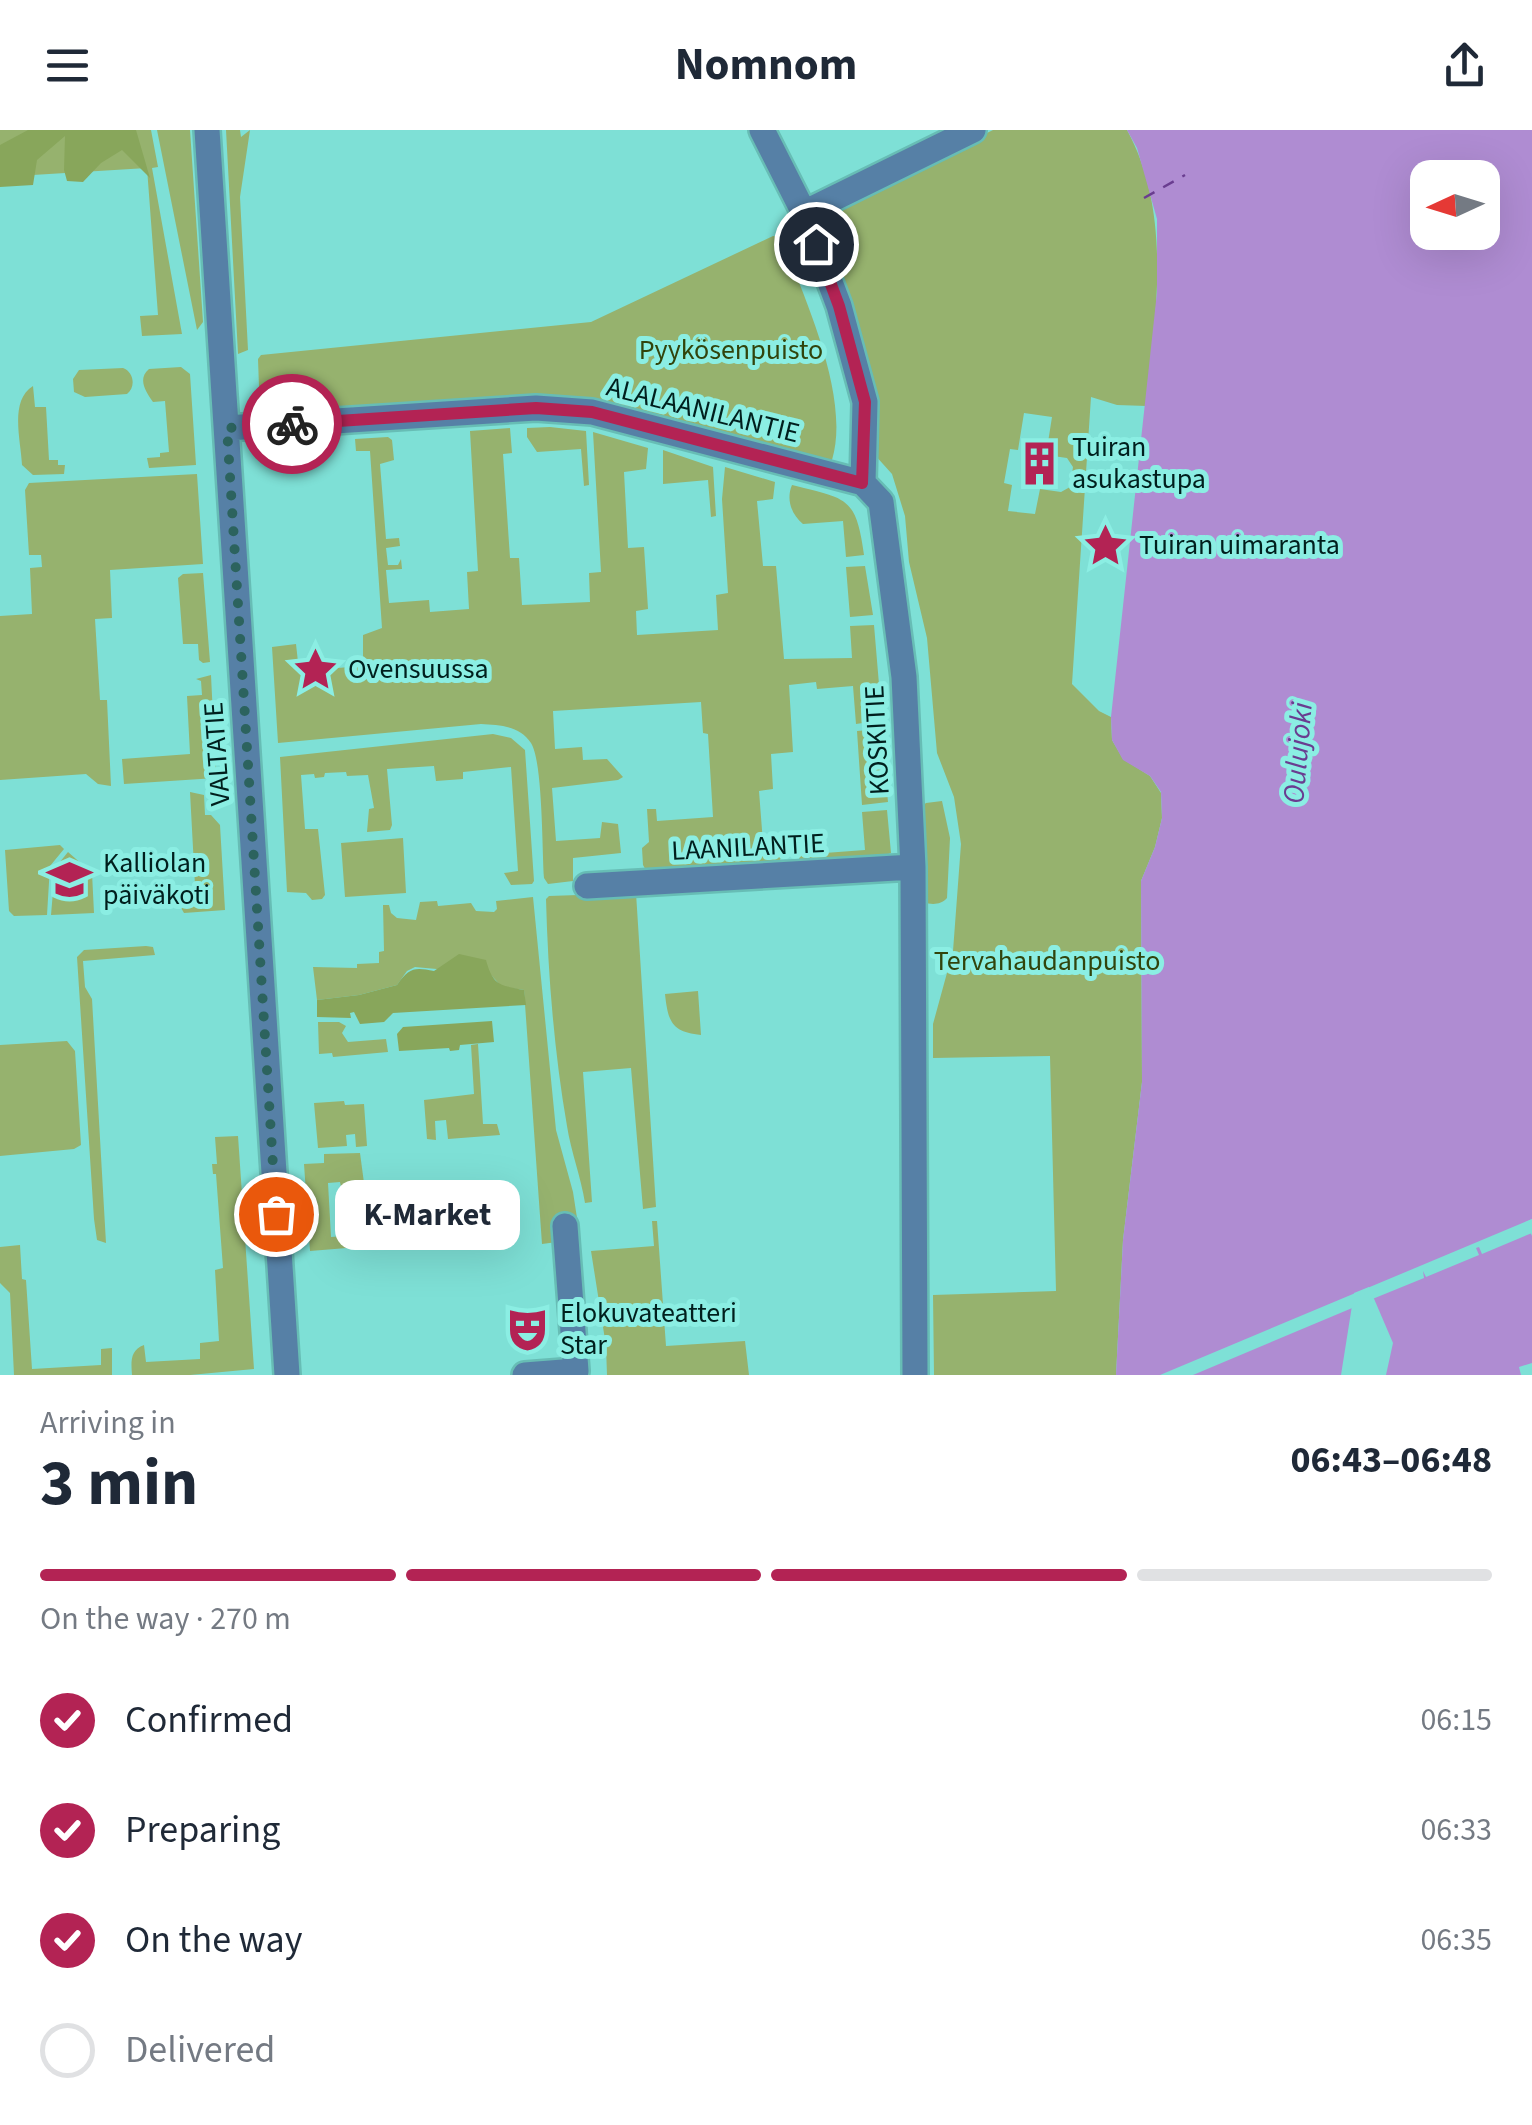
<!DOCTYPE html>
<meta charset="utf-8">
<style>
:root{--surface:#fff;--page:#f6f6f7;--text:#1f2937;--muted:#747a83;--line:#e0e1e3;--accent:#b32354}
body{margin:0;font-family:"Source Sans 3",sans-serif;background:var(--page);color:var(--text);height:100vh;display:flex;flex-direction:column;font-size:38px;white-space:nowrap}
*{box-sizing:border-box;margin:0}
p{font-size:32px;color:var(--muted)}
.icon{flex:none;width:55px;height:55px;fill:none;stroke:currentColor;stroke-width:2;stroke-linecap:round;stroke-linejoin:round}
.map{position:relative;height:1245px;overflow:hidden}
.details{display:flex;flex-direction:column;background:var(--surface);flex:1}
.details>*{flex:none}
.needle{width:65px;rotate:266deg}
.fabs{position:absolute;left:1410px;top:30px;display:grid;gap:20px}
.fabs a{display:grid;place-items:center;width:90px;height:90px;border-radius:20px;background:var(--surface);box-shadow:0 10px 40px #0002;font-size:50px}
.pin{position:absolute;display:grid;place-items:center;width:85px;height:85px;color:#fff;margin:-42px;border:5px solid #fff;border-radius:50%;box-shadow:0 2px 10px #0007}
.courier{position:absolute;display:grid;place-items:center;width:100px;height:100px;margin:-50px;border:8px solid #b32354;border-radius:50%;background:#fff;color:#222;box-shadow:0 2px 12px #0007}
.bubble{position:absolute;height:70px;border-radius:20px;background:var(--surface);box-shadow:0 10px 40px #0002;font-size:32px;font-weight:700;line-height:70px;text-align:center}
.overview em{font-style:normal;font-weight:700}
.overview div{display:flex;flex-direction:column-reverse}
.overview{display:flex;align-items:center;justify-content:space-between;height:170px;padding:0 40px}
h1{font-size:65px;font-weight:700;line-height:75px}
.bar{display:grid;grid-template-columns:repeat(4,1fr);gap:15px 10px;align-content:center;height:120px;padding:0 40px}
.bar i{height:12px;border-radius:8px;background:var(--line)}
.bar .on{background:var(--accent)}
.bar p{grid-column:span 4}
ol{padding:0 40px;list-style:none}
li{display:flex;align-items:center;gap:30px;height:110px}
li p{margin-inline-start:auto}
li .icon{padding:10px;border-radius:50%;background:var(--accent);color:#fff;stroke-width:4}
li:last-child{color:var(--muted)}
li i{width:55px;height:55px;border:5px solid var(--line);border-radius:50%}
header{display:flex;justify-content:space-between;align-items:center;height:130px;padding:0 40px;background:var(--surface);font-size:45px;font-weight:700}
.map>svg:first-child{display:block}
.green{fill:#96b26e;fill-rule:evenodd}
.forest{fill:#88a65b}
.water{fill:#af8cd2;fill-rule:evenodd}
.pier{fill:#7ee0d6}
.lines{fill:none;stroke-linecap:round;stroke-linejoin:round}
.ferry{stroke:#6a3d90;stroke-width:2.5;stroke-dasharray:12 10;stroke-linecap:butt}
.minor-casing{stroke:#67bdb5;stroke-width:30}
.minor{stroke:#5680a6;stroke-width:25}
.done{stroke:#2c635e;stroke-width:10;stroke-dasharray:0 18}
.route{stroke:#b32354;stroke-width:12}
.labels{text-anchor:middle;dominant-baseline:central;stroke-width:10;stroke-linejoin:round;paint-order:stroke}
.park-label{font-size:28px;fill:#31440c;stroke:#8beee3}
.street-label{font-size:28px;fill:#001f1d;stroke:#8beee3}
.poi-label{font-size:28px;fill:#001f1d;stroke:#8beee3;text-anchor:start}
.water-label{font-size:30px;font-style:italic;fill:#6a3d90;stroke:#8beee3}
</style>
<header><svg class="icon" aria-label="menu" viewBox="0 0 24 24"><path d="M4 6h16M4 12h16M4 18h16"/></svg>Nomnom<svg class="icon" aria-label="share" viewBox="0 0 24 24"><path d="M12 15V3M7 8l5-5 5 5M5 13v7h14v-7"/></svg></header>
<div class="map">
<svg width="1532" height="1245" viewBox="0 0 1532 1245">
<rect width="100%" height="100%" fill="#7ee0d6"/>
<path class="green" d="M 0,0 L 151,0 L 158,37 L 152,38 L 182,204 L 142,206 L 140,186 L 158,185 L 147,38 L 0,47 Z
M 157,0 L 190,0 L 203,192 L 197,200 Z
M 226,0 L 240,0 L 241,7 L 250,0 L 240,67 L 248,220 L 238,224 Z
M 993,0 L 1127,0 C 1173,85 1155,184 1147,276 L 1117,275 L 1091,267 L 1072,554 L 1099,581 L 1111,587 L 1112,610 L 1123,629 L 1150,646 L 1161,663 L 1162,688 L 1155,717 L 1141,751 L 1142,952 L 1123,1110 L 1116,1245 L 934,1245 L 933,1165 L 1056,1161 L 1050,926 L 933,928 L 933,894 L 953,821 L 961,714 L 954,667 L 937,623 L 927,508 L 909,432 L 905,386 L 892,344 L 874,324 L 820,93 L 829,81 ZM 1024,283 L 1052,287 L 1046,325 L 1067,328 L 1073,337 L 1070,357 L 1061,362 L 1040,359 L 1035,384 L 1008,381 L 1012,355 L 1004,353 L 1010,319 L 1018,320 Z
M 773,106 L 781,107 C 804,167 851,267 832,330 L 827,333 L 589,273 L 260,285 L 258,229 L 261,225 L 591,192 Z
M 181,237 L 190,244 L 196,335 L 149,338 L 147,328 L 160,327 L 160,323 L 169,322 L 165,271 L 153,272 C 146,262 137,249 149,239 Z
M 123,238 C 134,242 136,257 127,264 L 85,267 L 74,262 L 73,249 L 79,240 Z
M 33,256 L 35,277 L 46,277 L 49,330 L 58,330 L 58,335 L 65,335 L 64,344 L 33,345 L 22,335 C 21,310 9,271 33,256 Z
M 550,297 L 586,301 L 589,355 L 584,356 L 581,319 L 537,322 L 527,307 L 527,298 Z
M 510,298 L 512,323 L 503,324 L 510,428 L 519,428 L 522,475 L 590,472 L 589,443 L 601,442 L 593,302 L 648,318 L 646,339 L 624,342 L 628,418 L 644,417 L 648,479 L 636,481 L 637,505 L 718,500 L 716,465 L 728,463 L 722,369 L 725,337 L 775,352 L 773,369 L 757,371 L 763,436 L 776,436 L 784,529 L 852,528 L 850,496 L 874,495 L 882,590 L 856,594 L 853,556 L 817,559 L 816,552 L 789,555 L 793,622 L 771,624 L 773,659 L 759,661 L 764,726 L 782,725 L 778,735 L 648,744 L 643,735 L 642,718 L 649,712 L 647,679 L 656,679 L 657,691 L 713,687 L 708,604 L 703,603 L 701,572 L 553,581 L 555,619 L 582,617 L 583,630 L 607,629 L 623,647 L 618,650 L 552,658 L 556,711 L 600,708 L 602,692 L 618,694 L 621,723 L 573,728 L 573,751 L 548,754 L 544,748 C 542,721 543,632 531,613 C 520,596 500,595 481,594 L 278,613 L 272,517 L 296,514 L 299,541 L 363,536 L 363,505 L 382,498 L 370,321 L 356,321 L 355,309 L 388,307 L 392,310 L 394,330 L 380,334 L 386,409 L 399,408 L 400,416 L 386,418 L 388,435 L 398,435 L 401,429 L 402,439 L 386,440 L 389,473 L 429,470 L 430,482 L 469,479 L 467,442 L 478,441 L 470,301 Z
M 663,320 L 713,337 L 716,386 L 711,387 L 708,350 L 663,354 Z
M 197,344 L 203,434 L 110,440 L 112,488 L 95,489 L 100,570 L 107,570 L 111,656 L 98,654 L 86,644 L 0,650 L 0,486 L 32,484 L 30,438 L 42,437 L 41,425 L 29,425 L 25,360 L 29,353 Z
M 792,355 C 847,369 856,366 864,425 L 846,427 L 843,391 L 803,394 C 791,384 786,369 792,355 Z
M 865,436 L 873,485 L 850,487 L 846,437 Z
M 203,443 L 210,532 L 203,533 L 199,530 L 198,514 L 183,514 L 178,448 L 183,444 Z
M 211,545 L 216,648 L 124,654 L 122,629 L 190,624 L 187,566 L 202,565 L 201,551 L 196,549 Z
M 881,599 L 888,672 L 862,675 L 857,601 Z
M 493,604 L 511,608 L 525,620 L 534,751 L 532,754 L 511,755 L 504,743 L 518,741 L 511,637 L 463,642 L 463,649 L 436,651 L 434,636 L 387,639 L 392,695 L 390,700 L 367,702 L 369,679 L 374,678 L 368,645 L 347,646 L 346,642 L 325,643 L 324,647 L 315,648 L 314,644 L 301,645 L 305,699 L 318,699 L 325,765 L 322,769 L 312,770 L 306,763 L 287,762 L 280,627 Z
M 190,662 L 204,665 L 205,685 L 211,685 L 220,695 L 225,780 L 184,783 L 180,776 L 196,774 Z
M 942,671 L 950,708 L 947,768 C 941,775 931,775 924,772 L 921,677 L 926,673 Z
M 887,680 L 891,723 L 876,729 L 801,733 L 798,725 L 865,720 L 862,682 Z
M 403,708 L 406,763 L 345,767 L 341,713 Z
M 60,715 L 64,719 L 50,736 L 47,785 L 14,786 L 9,781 L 5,720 Z
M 68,722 L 92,743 L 94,783 L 51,785 L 55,738 Z
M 636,763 L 656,1077 L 643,1079 L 631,938 L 583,942 L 592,1072 L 585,1073 C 581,1047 571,1022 567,996 C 554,921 548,844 546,769 L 549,766 Z
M 533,767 L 556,1000 L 573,1062 L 577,1088 L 561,1093 L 557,1112 L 542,1114 L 524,860 L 502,857 L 490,844 L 415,837 L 407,841 L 397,855 L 359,865 L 317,870 L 313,837 L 357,838 L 357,834 L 379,833 L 379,822 L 384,821 L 383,775 L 389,775 L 391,783 L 397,788 L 416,790 L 420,772 L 437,771 L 438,776 L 471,773 L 476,781 L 494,782 L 497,779 L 496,771 Z
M 146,816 L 153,817 L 155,825 L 83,831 L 85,857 L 92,869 L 106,1113 L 97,1110 L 94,1089 L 77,827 L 84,820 Z
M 698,861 L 701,905 C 672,902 668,892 665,864 Z
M 318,892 L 339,892 L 346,896 L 342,903 L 348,912 L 386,909 L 388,922 L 333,927 L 332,923 L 319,924 Z
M 67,911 L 75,921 L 81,1015 L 74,1019 L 0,1026 L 0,915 Z
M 478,914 L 483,994 L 497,994 L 500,1005 L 448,1009 L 446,990 L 435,991 L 436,1010 L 427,1009 L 424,970 L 474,964 L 471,915 Z
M 344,971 L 345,975 L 364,974 L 367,1016 L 356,1017 L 355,1004 L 346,1005 L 347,1016 L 318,1018 L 314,973 Z
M 238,1006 L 254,1239 L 190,1245 L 132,1245 C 131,1232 130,1220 144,1215 L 146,1232 L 200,1229 L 200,1213 L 219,1211 L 215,1140 L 223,1138 L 216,1044 L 213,1044 L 212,1034 L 217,1034 L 215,1007 Z
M 360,1023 L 364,1053 L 341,1057 L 340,1052 L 328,1053 L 331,1107 L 344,1106 L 344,1101 L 351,1101 L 352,1105 L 386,1102 L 384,1115 L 310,1121 L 304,1034 L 324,1033 L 324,1024 Z
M 652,1091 L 657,1091 L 666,1216 L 745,1211 L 749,1245 L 607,1245 L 606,1216 L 591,1121 L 654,1116 Z
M 20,1115 L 22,1149 L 26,1150 L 32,1239 L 101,1235 L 101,1219 L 112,1218 L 112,1245 L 14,1245 L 10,1163 L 0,1153 L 0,1117 Z"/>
<path class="forest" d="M 28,0 L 136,0 L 150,48 L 122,20 L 101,33 L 83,52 L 67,51 L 64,40 L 65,6 L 37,30 L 33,55 L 0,57 L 0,15 Z
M 459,824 L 486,830 C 493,856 500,855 524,860 L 526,875 L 393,883 L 384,892 L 360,894 L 354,882 L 350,883 L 351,888 L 317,887 L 317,870 L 359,865 L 397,855 C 409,838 414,837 434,841 Z
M 492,891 L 494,912 L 460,915 L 459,920 L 450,921 L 449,918 L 399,921 L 397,904 L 403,897 Z"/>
<path class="water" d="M 1127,0 L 1532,0 L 1532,1089 L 1526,1092 L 1532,1106 L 1532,1233 L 1519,1237 L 1521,1245 L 1386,1245 L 1393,1213 L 1369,1157 L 1354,1163 L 1341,1245 L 1116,1245 L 1123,1110 L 1142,952 L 1141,751 L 1155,717 L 1162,688 L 1161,662 L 1150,646 L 1123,630 L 1112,610 L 1111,587 L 1157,162 L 1157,89 L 1137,18 ZM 1428,48 L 1482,48 L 1482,102 L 1428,102 Z"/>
<path class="pier" d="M 1532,1089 L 1532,1103 L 1482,1124 L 1479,1117 L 1476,1118 L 1479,1125 L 1426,1147 L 1423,1141 L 1424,1148 L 1370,1170 L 1367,1163 L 1358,1167 L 1357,1176 L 1193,1245 L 1160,1245 Z"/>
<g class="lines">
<path class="ferry" d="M 1144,68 L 1185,45"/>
<defs>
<path id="minor" d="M 207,0 L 287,1245
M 762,0 L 804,83 L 839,176 L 865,272 L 863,353
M 804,83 L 973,0
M 227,298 L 536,278 L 592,282 L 863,353 L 881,372 L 904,547 L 913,737 L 915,1245
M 587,756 L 913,737
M 525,1245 L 576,1241 L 565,1096"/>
</defs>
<use href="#minor" class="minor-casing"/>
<use href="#minor" class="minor"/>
</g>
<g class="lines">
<path class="done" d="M 276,1084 L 227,298 L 292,294"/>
<path class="route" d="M 292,294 L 536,278 L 592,282 L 862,353 L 865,272 L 839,176 L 816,114"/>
</g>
<defs>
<symbol id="building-bare" viewBox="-9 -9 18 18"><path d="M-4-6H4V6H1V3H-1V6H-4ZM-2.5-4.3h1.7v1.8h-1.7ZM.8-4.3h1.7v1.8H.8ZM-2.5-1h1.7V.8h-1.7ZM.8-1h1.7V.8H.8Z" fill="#b32354" stroke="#8beee3" stroke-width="2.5" paint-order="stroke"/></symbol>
<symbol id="sight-bare" viewBox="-9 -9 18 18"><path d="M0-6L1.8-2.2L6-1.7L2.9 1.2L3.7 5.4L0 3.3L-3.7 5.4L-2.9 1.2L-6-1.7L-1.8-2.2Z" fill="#b32354" stroke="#8beee3" stroke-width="2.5" paint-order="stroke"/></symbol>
<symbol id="school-bare" viewBox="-9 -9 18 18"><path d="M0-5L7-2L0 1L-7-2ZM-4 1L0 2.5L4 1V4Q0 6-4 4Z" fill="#b32354" stroke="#8beee3" stroke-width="2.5" paint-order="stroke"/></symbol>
<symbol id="theatre-bare" viewBox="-9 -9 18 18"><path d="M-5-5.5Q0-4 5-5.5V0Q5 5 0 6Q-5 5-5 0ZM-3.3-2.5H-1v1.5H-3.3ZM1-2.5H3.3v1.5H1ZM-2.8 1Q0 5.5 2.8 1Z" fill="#b32354" stroke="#8beee3" stroke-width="2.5" paint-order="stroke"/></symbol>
</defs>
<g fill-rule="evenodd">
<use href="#building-bare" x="1008" y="302" width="63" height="63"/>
<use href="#sight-bare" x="1074" y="384" width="63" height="63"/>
<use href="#sight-bare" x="284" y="508" width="63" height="63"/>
<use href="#school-bare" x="38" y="718" width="63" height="63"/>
<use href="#theatre-bare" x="496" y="1168" width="63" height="63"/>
</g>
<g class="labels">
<g class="park-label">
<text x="731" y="220">Pyykösenpuisto</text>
<text x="1047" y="831">Tervahaudanpuisto</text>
</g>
<g class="street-label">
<text transform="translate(703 280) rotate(14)">ALALAANILANTIE</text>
<text transform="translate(877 610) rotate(-93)">KOSKITIE</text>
<text transform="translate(217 624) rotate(-94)">VALTATIE</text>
<text transform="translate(748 717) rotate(-3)">LAANILANTIE</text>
</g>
<g class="poi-label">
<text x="1072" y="317">Tuiran<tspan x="1072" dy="32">asukastupa</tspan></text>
<text x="1139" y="415">Tuiran uimaranta</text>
<text x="348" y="539">Ovensuussa</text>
<text x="103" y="733">Kalliolan<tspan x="103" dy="32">päiväkoti</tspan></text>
<text x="560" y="1183">Elokuvateatteri<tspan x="560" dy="32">Star</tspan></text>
</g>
<g class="water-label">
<text transform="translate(1298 623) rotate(-85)">Oulujoki</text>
</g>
</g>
</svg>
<div class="fabs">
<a><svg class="needle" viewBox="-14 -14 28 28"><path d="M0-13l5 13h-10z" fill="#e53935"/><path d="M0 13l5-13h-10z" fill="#747a83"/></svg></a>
</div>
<div class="pin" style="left:276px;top:1084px;background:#ea580c"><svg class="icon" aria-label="bag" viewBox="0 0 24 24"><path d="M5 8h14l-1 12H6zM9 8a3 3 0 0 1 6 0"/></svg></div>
<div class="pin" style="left:816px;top:114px;background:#1f2937"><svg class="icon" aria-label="home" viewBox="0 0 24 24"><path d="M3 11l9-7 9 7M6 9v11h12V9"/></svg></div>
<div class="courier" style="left:292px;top:294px"><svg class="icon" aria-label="bike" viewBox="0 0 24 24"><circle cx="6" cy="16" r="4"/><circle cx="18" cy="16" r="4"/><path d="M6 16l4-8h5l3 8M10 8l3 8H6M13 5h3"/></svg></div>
<div class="bubble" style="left:335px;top:1050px;width:185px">K-Market</div>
</div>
<section class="details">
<div class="overview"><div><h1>3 min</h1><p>Arriving in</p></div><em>06:43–06:48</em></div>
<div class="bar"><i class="on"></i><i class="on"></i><i class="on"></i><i></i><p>On the way · 270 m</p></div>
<ol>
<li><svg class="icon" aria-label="check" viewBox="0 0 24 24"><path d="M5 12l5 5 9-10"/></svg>Confirmed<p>06:15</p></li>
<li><svg class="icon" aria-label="check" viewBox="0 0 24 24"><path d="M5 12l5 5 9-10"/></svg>Preparing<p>06:33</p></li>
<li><svg class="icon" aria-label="check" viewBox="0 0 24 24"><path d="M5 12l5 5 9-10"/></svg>On the way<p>06:35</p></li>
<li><i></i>Delivered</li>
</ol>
</section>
